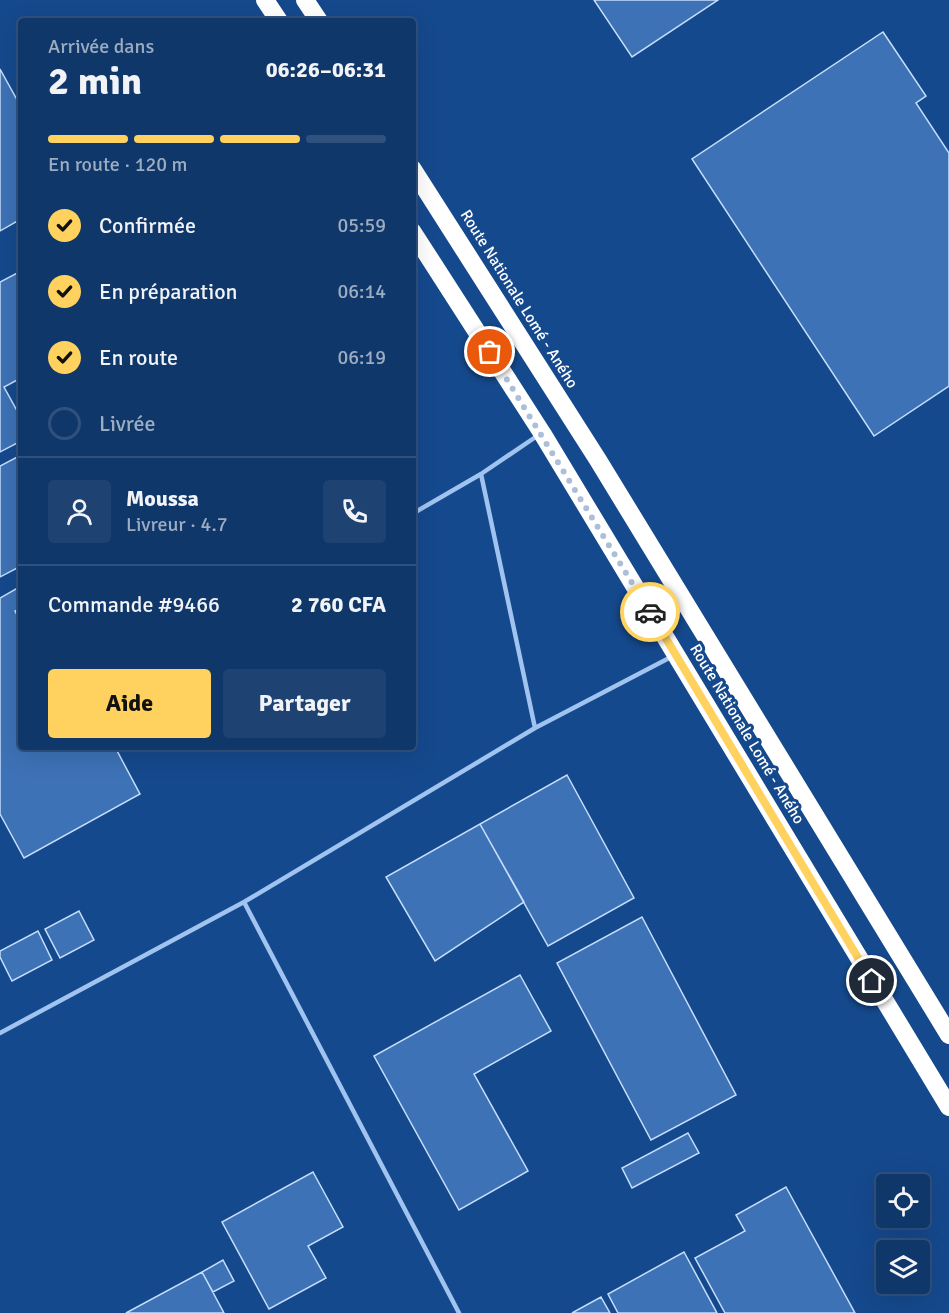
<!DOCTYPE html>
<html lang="fr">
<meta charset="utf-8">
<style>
:root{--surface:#10376a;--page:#1e4272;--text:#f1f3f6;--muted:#9cacc1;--line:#30517e;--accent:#ffd25f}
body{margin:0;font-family:Signika,sans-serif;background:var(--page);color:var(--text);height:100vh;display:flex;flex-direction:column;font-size:22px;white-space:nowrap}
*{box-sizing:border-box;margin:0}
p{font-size:20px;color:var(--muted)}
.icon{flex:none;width:33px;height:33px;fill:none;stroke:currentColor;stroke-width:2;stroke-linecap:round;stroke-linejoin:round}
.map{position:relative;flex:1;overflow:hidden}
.drawer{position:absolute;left:18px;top:18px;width:398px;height:732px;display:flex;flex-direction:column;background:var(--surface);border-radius:6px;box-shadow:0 6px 24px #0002,0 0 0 2px var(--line)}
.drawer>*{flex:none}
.buttons{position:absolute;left:876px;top:1174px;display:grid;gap:12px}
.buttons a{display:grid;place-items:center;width:54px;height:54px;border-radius:6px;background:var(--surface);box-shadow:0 6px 24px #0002,0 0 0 2px var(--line);font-size:30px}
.pin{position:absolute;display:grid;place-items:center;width:51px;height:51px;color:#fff;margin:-26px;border:3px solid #fff;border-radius:50%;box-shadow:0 2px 6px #0007}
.courier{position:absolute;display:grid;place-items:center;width:60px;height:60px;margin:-30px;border:4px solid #ffd25f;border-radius:50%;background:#fff;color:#222;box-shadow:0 2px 8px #0007}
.headline em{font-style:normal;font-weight:700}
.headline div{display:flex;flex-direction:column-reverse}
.headline{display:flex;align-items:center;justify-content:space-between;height:102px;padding:0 30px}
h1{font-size:39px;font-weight:700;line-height:45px}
.bar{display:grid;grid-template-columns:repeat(4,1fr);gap:9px 6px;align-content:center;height:72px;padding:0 30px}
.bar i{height:8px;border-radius:4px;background:var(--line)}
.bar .current{background:var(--accent)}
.bar p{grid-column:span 4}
.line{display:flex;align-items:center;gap:15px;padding:0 30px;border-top:2px solid var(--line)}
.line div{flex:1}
.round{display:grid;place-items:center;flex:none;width:63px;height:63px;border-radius:6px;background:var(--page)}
ol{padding:0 30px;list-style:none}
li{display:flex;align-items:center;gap:18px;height:66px}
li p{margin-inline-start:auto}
li .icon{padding:6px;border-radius:50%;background:var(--accent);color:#111;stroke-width:4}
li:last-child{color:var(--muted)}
li i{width:33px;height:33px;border:3px solid var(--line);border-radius:50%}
.action{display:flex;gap:12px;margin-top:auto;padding:12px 30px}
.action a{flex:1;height:69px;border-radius:6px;background:var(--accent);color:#111;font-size:24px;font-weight:700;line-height:69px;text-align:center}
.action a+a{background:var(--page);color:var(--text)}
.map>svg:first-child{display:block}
.building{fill:#3d72b6;stroke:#c6defb;stroke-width:1.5}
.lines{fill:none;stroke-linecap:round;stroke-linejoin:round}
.lane{stroke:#a0c3f0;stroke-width:4.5}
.highway{stroke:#fff;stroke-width:18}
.done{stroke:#adbfd7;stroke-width:6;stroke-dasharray:0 10.8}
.route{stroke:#ffd25f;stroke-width:8}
.labels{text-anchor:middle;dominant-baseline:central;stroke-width:6;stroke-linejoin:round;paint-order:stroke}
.street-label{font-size:16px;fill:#fff;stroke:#15498d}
</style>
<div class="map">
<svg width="949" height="1313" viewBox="0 0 949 1313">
<rect width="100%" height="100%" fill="#15498d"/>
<path class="building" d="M 594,0 L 718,0 L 632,57 Z
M 883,32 L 926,96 L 916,103 L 949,153 L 949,386 L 874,436 L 692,159 Z
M 0,69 L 21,107 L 21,219 L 0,231 Z
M 21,271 L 21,378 L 4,387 L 21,418 L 21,441 L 0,452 L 0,282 Z
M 21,455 L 21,566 L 0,577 L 0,466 Z
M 21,586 L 21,608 L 15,611 L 21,623 L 21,747 L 115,747 L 140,794 L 24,858 L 0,814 L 0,598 Z
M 567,775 L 634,898 L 548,946 L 480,824 Z
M 480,824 L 524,902 L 435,961 L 386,877 Z
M 79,911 L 94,940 L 60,958 L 45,929 Z
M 642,917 L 736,1095 L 651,1140 L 557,963 Z
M 38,931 L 52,960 L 12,981 L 0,957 L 0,951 Z
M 520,975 L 551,1031 L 474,1074 L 528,1171 L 459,1210 L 374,1056 Z
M 688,1133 L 699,1153 L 632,1188 L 622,1168 Z
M 313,1172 L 343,1227 L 308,1246 L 326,1278 L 269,1309 L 222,1222 Z
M 786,1187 L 855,1313 L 725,1313 L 695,1258 L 745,1231 L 736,1215 Z
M 684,1252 L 717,1313 L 618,1313 L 608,1294 Z
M 223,1260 L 234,1281 L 213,1292 L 202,1272 Z
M 202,1272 L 224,1313 L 126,1313 Z
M 601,1297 L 610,1313 L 572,1313 Z"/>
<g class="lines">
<path class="lane" d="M 481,474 L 535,728
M 412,514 L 481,474 L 540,434
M 244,902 L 459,1313
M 0,1033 L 244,902 L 535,728 L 673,656"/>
<path class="highway" d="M 265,0 L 279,21
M 305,0 L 319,21
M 412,168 L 598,460 L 949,1035
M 412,231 L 542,433 L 949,1107"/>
</g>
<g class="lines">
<path class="done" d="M 490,352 L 650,612"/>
<path class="route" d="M 650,612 L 872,981"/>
</g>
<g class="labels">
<g class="street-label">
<text transform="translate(519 299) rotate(58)">Route Nationale Lomé - Aného</text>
<text transform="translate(747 734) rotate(59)">Route Nationale Lomé - Aného</text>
</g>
</g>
</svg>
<div class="buttons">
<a><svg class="icon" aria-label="locate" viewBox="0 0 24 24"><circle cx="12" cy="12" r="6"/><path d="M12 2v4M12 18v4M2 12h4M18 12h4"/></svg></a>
<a><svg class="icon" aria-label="layers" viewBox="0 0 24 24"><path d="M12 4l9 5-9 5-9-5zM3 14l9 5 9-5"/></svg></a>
</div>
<div class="pin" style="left:490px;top:352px;background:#ea580c"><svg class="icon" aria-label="bag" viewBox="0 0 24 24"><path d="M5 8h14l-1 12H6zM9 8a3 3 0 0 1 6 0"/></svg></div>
<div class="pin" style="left:872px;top:981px;background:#1f2937"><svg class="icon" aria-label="home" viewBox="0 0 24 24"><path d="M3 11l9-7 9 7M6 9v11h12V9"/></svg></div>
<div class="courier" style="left:650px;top:612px"><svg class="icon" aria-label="car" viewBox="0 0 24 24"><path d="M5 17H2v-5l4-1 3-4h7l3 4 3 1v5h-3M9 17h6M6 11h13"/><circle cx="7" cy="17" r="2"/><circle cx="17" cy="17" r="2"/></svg></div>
<section class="drawer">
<div class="headline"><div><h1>2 min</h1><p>Arrivée dans</p></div><em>06:26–06:31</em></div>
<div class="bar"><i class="current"></i><i class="current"></i><i class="current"></i><i></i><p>En route · 120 m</p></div>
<ol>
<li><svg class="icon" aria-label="check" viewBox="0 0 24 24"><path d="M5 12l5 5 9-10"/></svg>Confirmée<p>05:59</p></li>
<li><svg class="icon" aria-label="check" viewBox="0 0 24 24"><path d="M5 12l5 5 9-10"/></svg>En préparation<p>06:14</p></li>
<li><svg class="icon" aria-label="check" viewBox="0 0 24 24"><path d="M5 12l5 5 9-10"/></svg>En route<p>06:19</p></li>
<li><i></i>Livrée</li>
</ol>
<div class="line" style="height:108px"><a class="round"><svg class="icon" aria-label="person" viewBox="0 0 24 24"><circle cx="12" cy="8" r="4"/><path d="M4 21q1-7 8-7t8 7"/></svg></a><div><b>Moussa</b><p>Livreur · 4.7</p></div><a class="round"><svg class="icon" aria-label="phone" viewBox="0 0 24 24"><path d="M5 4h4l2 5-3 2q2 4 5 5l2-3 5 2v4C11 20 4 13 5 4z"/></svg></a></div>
<div class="line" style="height:78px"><div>Commande #9466</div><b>2 760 CFA</b></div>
<div class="action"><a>Aide</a><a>Partager</a></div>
</section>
</div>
